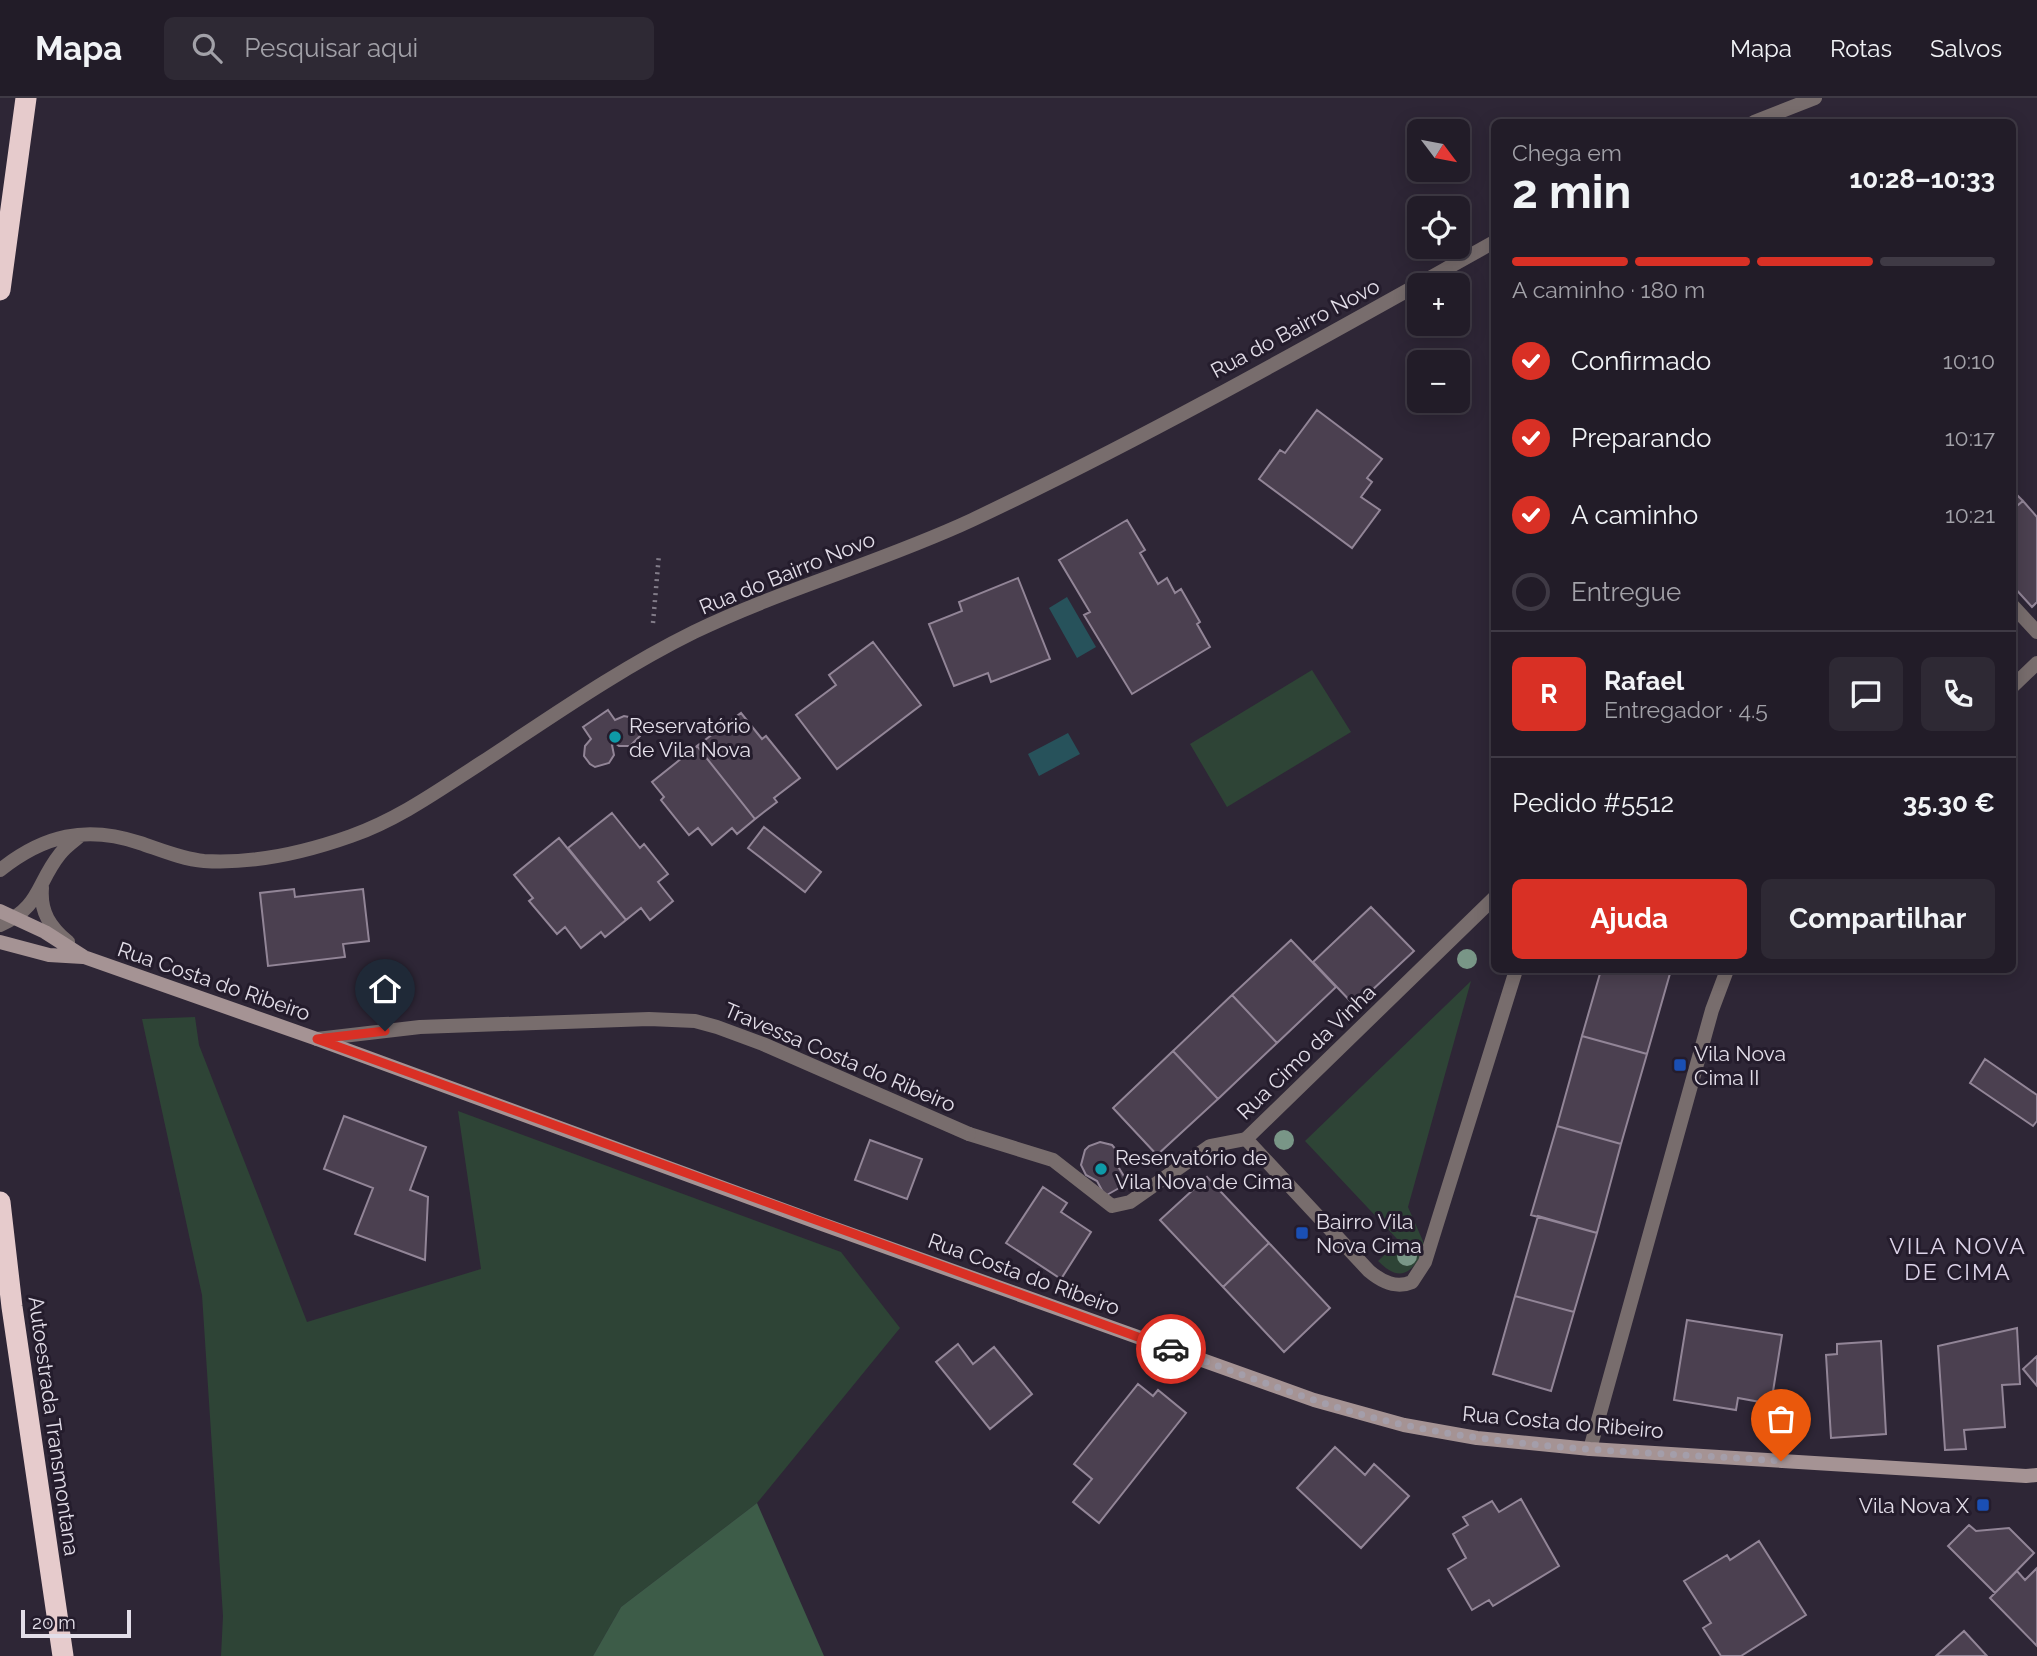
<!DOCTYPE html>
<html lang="pt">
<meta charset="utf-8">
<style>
:root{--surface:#221c28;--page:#2e2934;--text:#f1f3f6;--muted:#a2a1a8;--line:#3f3a45;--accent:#d93025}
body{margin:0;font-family:Raleway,sans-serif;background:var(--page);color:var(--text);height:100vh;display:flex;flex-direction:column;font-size:26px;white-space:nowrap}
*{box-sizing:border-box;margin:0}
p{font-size:23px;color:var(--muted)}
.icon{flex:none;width:38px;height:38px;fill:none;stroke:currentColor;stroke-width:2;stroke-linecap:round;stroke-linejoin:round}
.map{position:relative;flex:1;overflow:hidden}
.panel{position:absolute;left:1491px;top:21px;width:525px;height:854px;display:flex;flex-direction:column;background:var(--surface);border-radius:10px;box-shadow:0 4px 18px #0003,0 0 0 2px var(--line)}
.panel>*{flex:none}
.needle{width:46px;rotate:122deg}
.buttons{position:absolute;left:1407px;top:21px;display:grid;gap:14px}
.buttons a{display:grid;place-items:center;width:63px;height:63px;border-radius:10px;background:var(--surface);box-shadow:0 4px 18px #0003,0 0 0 2px var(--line);font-size:35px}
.scale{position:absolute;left:21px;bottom:18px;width:110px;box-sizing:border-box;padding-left:7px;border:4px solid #e3dee9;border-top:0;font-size:19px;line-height:24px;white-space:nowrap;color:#e3dee9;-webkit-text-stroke:5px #241c2c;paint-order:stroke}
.pin{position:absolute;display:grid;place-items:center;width:60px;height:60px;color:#fff;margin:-72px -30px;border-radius:50% 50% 50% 0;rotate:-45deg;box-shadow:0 0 7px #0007}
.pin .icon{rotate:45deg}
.courier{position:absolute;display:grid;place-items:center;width:70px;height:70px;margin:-35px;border:5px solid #d93025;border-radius:50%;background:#fff;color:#222;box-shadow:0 2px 9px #0007}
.summary em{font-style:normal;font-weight:700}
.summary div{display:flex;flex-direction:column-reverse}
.summary{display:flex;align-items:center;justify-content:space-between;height:119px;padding:0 21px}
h1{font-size:46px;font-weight:700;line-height:52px}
.bar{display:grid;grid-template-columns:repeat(4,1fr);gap:10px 7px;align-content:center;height:84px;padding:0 21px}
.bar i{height:9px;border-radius:5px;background:var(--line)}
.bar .active{background:var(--accent)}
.bar p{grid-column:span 4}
.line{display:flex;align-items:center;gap:18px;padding:0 21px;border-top:2px solid var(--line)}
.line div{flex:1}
.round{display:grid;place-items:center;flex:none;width:74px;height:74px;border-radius:10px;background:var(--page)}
ol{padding:0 21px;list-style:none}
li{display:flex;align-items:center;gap:21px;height:77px}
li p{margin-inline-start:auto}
li .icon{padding:7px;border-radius:50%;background:var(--accent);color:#fff;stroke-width:4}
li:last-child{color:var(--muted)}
li i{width:38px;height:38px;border:4px solid var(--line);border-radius:50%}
.button{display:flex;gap:14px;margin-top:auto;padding:14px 21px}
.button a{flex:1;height:80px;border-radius:10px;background:var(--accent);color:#fff;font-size:28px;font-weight:700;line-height:80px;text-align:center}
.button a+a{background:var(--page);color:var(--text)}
header{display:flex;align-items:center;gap:42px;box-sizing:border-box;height:98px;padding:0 35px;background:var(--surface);border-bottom:2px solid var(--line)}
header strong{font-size:33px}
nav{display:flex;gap:38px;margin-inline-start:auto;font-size:24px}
.search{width:490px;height:63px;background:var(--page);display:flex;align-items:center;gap:18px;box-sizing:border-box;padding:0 24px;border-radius:10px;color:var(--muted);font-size:26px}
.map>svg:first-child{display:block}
.green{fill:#2e4436}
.forest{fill:#3d5c48}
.water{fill:#27525b}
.building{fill:#4b4050;stroke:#928597;stroke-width:2}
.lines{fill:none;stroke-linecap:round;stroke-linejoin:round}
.path{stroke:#827c89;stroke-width:4.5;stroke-dasharray:2 5;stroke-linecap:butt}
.service{stroke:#786d6d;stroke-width:14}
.minor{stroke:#786d6d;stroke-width:14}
.secondary{stroke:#a59394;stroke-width:14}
.motorway{stroke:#e6cbcc;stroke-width:21}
.tree{fill:#799687}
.done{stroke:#a49eaa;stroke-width:7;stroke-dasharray:0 12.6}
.route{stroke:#d93025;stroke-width:9}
.culture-dot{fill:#0f9aa8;stroke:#241c2c;stroke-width:2.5}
.transit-dot{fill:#1a4fb4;stroke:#241c2c;stroke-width:2.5}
.labels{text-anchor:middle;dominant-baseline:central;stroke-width:6;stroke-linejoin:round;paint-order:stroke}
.street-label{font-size:21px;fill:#e3dee9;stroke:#241c2c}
.poi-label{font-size:21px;fill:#e3dee9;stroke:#241c2c;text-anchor:start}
.neighbourhood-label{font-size:23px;letter-spacing:2px;fill:#ddd4e9;stroke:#241c2c}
</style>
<header>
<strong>Mapa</strong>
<div class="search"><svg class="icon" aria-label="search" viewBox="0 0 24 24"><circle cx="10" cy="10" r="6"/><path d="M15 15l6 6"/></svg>Pesquisar aqui</div>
<nav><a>Mapa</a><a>Rotas</a><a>Salvos</a></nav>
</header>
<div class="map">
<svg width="2037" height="1558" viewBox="0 0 2037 1558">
<rect width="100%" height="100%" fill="#2e2636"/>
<path class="green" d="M 1312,572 L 1351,634 L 1227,709 L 1190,646 Z
M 1471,883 L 1408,1109 L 1426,1150 C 1412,1173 1402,1187 1378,1163 L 1399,1143 L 1305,1043 Z
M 195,919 L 199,947 L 307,1224 L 481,1171 L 458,1013 L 841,1154 L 900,1230 L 757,1405 L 621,1509 L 593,1558 L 221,1558 L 223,1518 L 202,1197 L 142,921 Z"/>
<path class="forest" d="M 757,1405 L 824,1558 L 593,1558 L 621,1509 Z"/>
<path class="water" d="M 1067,499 L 1096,549 L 1077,560 L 1049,510 Z
M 1068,635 L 1080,656 L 1039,678 L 1028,656 Z"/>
<path class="building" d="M 1317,312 L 1382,361 L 1367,380 L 1372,384 L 1361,399 L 1380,412 L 1352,450 L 1259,381 L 1280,352 L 1285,355 Z
M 2012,392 L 2023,403 L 2012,412 Z
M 2023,403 L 2037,419 L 2037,504 L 2032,509 L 2012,487 L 2012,412 Z
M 1127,422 L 1145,452 L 1140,455 L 1158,486 L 1167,480 L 1175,495 L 1181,491 L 1200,524 L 1197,526 L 1210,549 L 1132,596 L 1084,517 L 1090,514 L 1059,462 Z
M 1018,480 L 1050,561 L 991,584 L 988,575 L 954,588 L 929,526 L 962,513 L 959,504 Z
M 873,544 L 921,607 L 837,671 L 796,617 L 836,587 L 829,577 Z
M 608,612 L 615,622 L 624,618 L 634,620 L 640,628 L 640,638 L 630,648 L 619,648 L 615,645 L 612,647 L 614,657 L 609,665 L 595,669 L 590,666 L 584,658 L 585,648 L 591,641 L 583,629 Z
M 741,615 L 762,641 L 766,638 L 800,680 L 774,700 L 777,704 L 755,721 L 697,648 Z
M 697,648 L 755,721 L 737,736 L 732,730 L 712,747 L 698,730 L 689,737 L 661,702 L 664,699 L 652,684 Z
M 612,715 L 640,750 L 644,746 L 668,776 L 658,784 L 673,803 L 650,822 L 641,810 L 626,822 L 568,750 Z
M 764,729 L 821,774 L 805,794 L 748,750 Z
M 559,740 L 626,822 L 605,839 L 601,834 L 581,850 L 565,829 L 557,836 L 529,803 L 533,800 L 514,777 Z
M 294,791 L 295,799 L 363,791 L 369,843 L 343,846 L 345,859 L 268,868 L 260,795 Z
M 1371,809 L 1414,853 L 1355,908 L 1313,864 Z
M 1291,842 L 1336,889 L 1277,945 L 1232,897 Z
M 1601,872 L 1671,872 L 1647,956 L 1582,938 Z
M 1232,897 L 1277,945 L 1218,1001 L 1173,953 Z
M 1582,938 L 1647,956 L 1621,1046 L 1557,1028 Z
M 1173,953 L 1218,1001 L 1157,1057 L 1113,1010 Z
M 1985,961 L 2037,997 L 2037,1023 L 2033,1028 L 1970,985 Z
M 344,1018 L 426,1049 L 410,1092 L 428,1099 L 425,1162 L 355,1136 L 373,1090 L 324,1071 Z
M 1557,1028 L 1621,1046 L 1597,1135 L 1531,1117 Z
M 870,1042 L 922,1061 L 907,1101 L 855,1082 Z
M 1100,1044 L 1112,1047 L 1118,1054 L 1120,1062 L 1119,1070 L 1128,1085 L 1105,1098 L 1097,1083 L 1086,1077 L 1081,1067 L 1085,1052 L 1089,1048 Z
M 1207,1079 L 1269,1145 L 1223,1189 L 1160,1122 Z
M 1043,1089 L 1067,1105 L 1061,1114 L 1091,1134 L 1061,1181 L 1006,1145 Z
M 1538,1118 L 1597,1135 L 1574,1214 L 1515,1198 Z
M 1269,1145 L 1330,1210 L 1284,1254 L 1223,1189 Z
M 1515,1198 L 1574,1214 L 1551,1293 L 1493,1276 Z
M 1687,1222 L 1782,1237 L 1771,1306 L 1738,1300 L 1736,1312 L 1674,1302 Z
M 2017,1230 L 2020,1286 L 2002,1287 L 2005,1329 L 1964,1332 L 1966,1351 L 1945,1352 L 1938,1248 Z
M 1881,1243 L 1886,1336 L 1831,1340 L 1826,1257 L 1837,1256 L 1837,1246 Z
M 958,1246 L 973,1266 L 994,1249 L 1032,1296 L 990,1331 L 936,1264 Z
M 2037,1258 L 2037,1288 L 2023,1271 Z
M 1138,1286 L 1153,1298 L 1158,1292 L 1186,1315 L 1099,1425 L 1073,1404 L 1092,1381 L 1074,1366 Z
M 1335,1349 L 1365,1377 L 1374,1366 L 1409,1398 L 1361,1450 L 1297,1390 Z
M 1521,1401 L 1559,1468 L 1493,1508 L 1489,1502 L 1472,1512 L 1448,1471 L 1466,1460 L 1453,1436 L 1468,1427 L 1463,1419 L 1492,1403 L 1499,1414 Z
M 1969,1427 L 1976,1433 L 2009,1430 L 2034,1455 L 1995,1495 L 1948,1448 Z
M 1759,1443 L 1806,1517 L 1741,1558 L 1721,1558 L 1703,1530 L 1711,1525 L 1684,1483 L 1727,1457 L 1730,1462 Z
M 2037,1470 L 2037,1548 L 1990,1500 L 2017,1473 L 2025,1482 Z
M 1964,1533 L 1987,1558 L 1936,1558 Z"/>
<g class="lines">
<path class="path" d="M 653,525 L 659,456"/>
<path class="service" d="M 2012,507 L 2037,534
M 2012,589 L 2037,565
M 969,1036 L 1053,1062 L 1112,1108 L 1130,1104 L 1210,1048 L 1246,1041"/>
<path class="minor" d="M 1754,24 L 1815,0
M 0,772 C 44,737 86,727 140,745 C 161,752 182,761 204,763 C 252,766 306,754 351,738 C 399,721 439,692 481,665 C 551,619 619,571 694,534 C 783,491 882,464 972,422 C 1150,338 1322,240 1494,144
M 42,790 C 40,814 50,829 68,844
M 1494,800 L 1246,1041 L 1369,1173 C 1382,1184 1396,1191 1412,1184 L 1425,1164 L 1516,872
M 0,827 C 41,809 36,786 60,756 C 66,748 74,743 81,737
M 317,941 L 420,929 L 649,921 L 695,923 L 717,929 L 763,946 L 969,1036
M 1590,1351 L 1712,912 L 1727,872"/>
<path class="secondary" d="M 0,813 L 45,834 L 84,859 L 317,941 L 819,1125 L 1314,1302 L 1404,1327 L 1477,1340 L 1590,1351 L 2026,1378 L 2037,1377
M 0,844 L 49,857 L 83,859"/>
<path class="motorway" d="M 0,192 L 26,0
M 0,1104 L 12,1209 L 63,1558"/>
</g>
<g class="tree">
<circle cx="1467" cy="861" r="10"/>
<circle cx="1284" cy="1042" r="10"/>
<circle cx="1407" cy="1158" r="10"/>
</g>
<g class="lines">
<path class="done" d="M 1171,1251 C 1248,1278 1325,1310 1404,1327 C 1527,1353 1656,1354 1781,1363"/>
<path class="route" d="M 385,933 L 317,941 L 1171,1251"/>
</g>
<g class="culture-dot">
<circle cx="615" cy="639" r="7"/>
<circle cx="1101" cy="1071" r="7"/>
</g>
<g class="transit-dot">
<rect x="1673" y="960" width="14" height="14" rx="3.5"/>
<rect x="1295" y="1128" width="14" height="14" rx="3.5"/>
<rect x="1976" y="1400" width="14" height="14" rx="3.5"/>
</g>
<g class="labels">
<g class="street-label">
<text transform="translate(1295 230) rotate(-28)">Rua do Bairro Novo</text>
<text transform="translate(787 475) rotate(-22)">Rua do Bairro Novo</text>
<text transform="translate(214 883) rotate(19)">Rua Costa do Ribeiro</text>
<text transform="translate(1306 954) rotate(-44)">Rua Cimo da Vinha</text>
<text transform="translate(840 959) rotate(23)">Travessa Costa do Ribeiro</text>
<text transform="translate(1024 1176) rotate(20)">Rua Costa do Ribeiro</text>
<text transform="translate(1563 1324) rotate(5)">Rua Costa do Ribeiro</text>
<text transform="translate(54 1328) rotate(82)">Autoestrada Transmontana</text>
</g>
<g class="poi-label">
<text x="629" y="627">Reservatório<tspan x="629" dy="24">de Vila Nova</tspan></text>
<text x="1694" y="955">Vila Nova<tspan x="1694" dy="24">Cima II</tspan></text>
<text x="1115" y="1059">Reservatório de<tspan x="1115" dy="24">Vila Nova de Cima</tspan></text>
<text x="1316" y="1123">Bairro Vila<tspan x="1316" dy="24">Nova Cima</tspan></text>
<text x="1969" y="1407" text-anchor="end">Vila Nova X</text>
</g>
<g class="neighbourhood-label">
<text x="1958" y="1147">VILA NOVA<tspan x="1958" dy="26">DE CIMA</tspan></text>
</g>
</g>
</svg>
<div class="buttons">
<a><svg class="needle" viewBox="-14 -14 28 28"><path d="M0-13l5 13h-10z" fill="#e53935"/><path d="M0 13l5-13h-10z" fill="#a2a1a8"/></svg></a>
<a><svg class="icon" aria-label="locate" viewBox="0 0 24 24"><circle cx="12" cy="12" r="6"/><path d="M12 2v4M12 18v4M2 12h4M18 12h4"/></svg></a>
<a>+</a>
<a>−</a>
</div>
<div class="scale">20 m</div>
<div class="pin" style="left:1781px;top:1363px;background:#ea580c"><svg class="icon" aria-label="bag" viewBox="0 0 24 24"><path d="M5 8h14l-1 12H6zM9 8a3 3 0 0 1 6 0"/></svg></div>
<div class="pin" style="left:385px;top:933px;background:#1f2937"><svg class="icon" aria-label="home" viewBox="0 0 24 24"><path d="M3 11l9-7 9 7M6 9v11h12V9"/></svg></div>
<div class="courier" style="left:1171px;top:1251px"><svg class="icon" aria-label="car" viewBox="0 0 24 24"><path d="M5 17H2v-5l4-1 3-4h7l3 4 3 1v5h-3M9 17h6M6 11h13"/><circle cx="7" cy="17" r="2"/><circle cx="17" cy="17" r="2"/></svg></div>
<section class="panel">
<div class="summary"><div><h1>2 min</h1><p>Chega em</p></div><em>10:28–10:33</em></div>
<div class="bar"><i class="active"></i><i class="active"></i><i class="active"></i><i></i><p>A caminho · 180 m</p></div>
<ol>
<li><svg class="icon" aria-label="check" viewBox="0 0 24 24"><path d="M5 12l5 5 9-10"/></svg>Confirmado<p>10:10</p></li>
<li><svg class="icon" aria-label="check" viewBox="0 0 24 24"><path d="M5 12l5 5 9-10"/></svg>Preparando<p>10:17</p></li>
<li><svg class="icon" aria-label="check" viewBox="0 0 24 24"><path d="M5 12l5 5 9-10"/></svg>A caminho<p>10:21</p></li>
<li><i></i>Entregue</li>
</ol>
<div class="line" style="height:126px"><b class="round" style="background:var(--accent);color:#fff">R</b><div><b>Rafael</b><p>Entregador · 4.5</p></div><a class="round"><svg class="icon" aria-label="chat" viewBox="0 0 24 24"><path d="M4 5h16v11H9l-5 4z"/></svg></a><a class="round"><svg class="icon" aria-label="phone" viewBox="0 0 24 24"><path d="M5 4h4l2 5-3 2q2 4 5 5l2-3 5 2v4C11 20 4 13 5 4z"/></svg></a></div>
<div class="line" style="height:91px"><div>Pedido #5512</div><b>35.30 €</b></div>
<div class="button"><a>Ajuda</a><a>Compartilhar</a></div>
</section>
</div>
